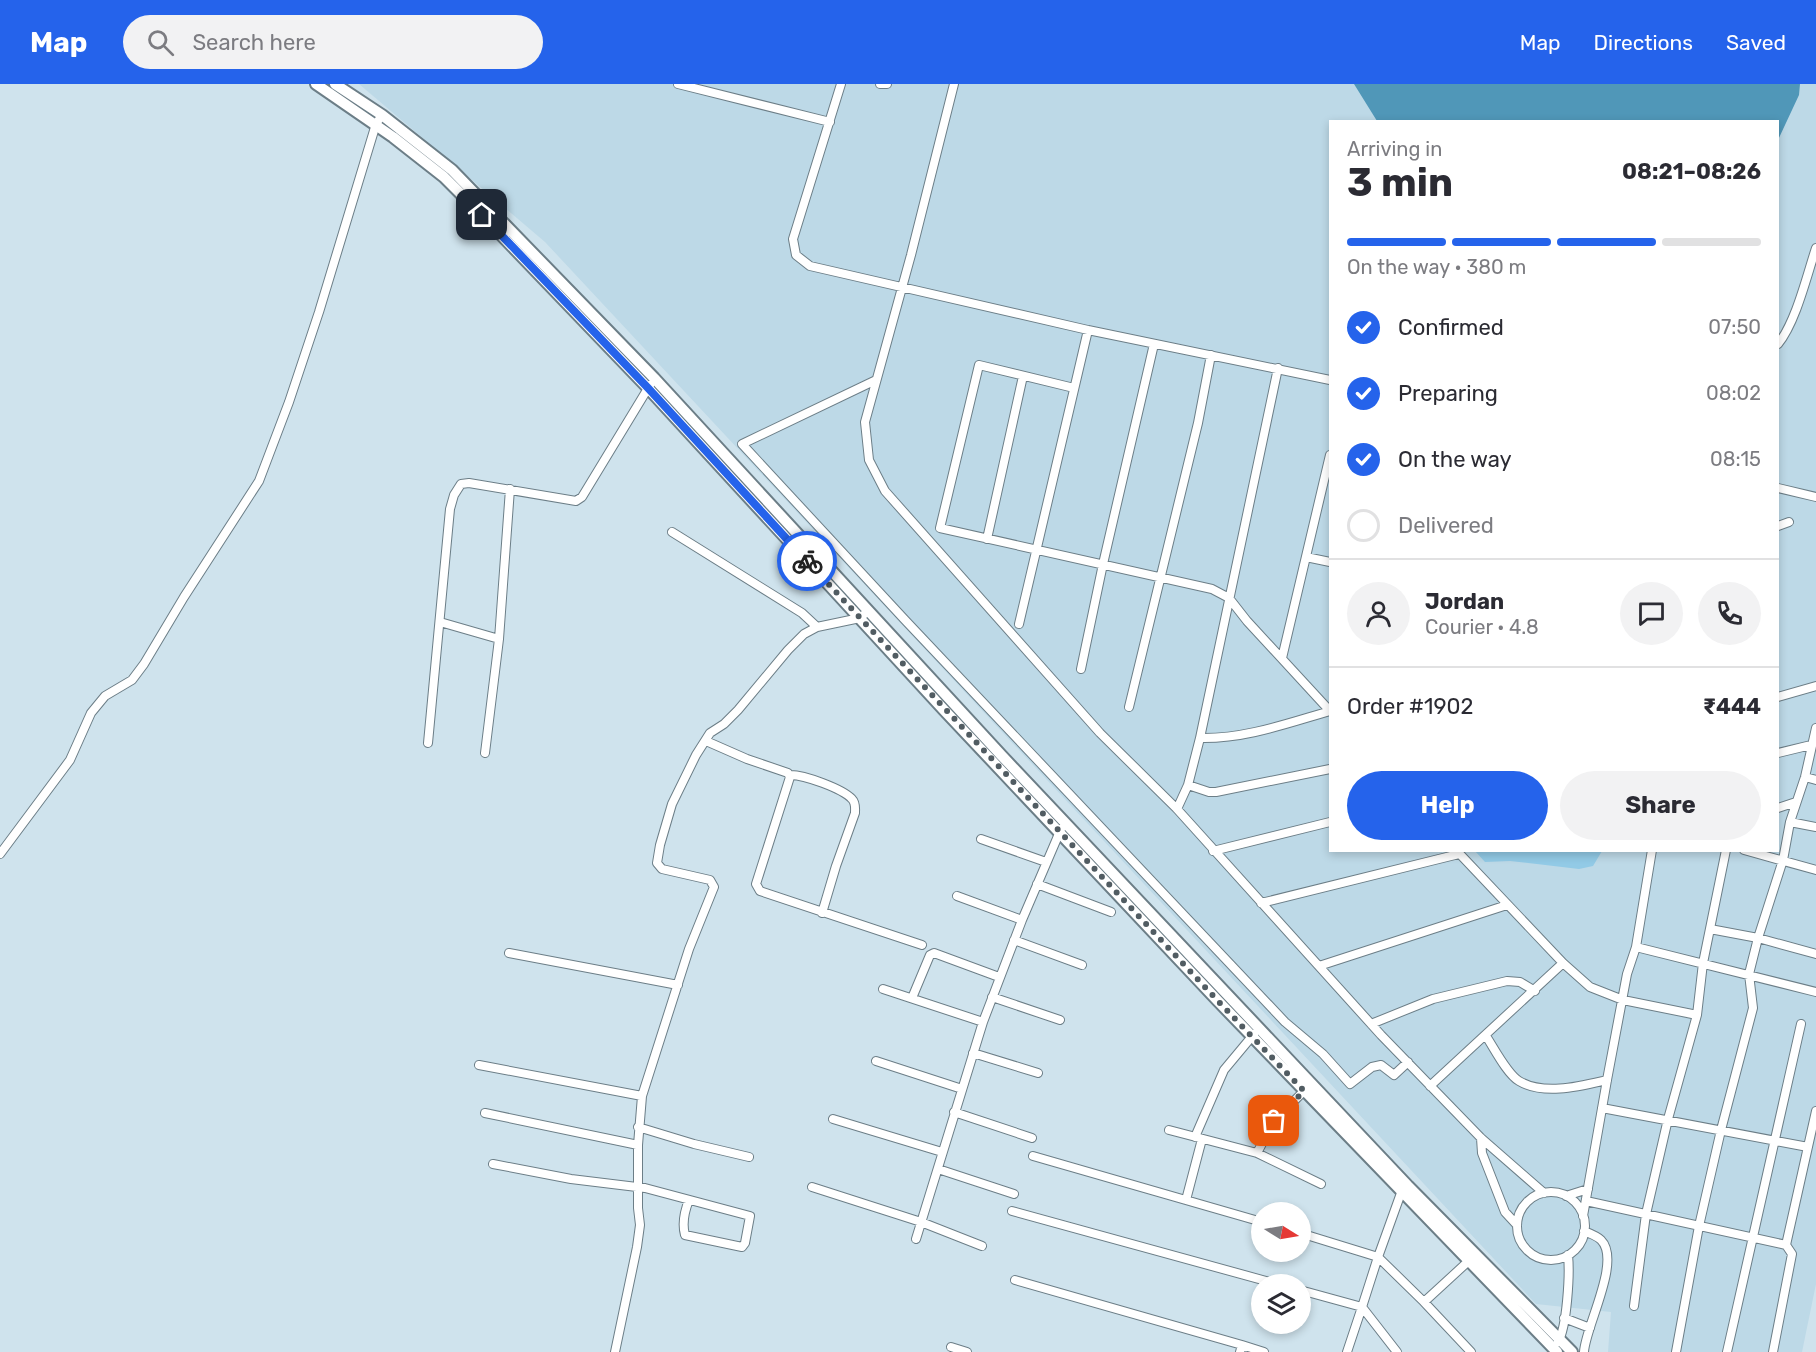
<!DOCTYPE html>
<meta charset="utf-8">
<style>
:root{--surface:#fff;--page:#f2f2f3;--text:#2b2b33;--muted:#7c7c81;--line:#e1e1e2;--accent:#2563eb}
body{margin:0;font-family:Rubik,sans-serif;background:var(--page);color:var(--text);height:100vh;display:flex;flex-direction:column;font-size:22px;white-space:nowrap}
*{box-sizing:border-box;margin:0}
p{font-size:20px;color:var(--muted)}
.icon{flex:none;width:33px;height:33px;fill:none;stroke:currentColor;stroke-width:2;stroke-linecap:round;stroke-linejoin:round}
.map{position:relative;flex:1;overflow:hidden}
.panel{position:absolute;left:1329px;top:36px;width:450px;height:732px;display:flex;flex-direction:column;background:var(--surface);border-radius:0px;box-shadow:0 3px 9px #0003}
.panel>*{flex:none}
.needle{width:39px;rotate:101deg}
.tools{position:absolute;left:1251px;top:1118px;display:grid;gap:12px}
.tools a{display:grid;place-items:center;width:60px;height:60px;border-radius:50%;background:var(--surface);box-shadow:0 3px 9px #0003;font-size:30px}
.pin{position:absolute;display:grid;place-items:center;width:51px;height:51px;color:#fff;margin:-26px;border-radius:12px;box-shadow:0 3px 9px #0006}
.courier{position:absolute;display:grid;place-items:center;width:60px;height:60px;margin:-30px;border:4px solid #2563eb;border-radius:50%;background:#fff;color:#222;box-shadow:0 2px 8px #0007}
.overview em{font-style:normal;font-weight:700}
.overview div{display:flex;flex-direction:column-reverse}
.overview{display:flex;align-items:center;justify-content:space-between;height:102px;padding:0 18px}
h1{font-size:39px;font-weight:700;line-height:45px}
.bar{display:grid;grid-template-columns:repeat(4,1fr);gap:9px 6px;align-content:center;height:72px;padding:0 18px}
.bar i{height:8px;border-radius:4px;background:var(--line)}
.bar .active{background:var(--accent)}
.bar p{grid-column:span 4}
.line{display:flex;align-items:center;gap:15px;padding:0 18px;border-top:2px solid var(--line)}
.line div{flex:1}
.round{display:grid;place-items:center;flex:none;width:63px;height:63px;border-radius:32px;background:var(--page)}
ol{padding:0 18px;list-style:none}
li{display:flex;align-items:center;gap:18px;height:66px}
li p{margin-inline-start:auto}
li .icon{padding:6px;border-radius:50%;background:var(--accent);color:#fff;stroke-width:4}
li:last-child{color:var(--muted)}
li i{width:33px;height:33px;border:3px solid var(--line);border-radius:50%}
.button{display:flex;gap:12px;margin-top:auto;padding:12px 18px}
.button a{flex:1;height:69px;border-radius:36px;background:var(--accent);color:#fff;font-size:24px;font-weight:700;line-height:69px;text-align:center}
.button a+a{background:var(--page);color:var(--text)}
header{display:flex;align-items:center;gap:36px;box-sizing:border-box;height:84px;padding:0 30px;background:var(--accent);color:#fff}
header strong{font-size:28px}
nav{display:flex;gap:33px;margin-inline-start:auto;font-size:21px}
.search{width:420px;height:54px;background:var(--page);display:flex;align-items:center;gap:15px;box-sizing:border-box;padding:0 21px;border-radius:33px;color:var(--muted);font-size:22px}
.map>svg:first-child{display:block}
.built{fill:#bdd9e7;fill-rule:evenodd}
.green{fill:#92cae6}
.water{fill:#5097b8}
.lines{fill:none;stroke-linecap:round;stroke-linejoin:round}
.street-casing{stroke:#6c7e87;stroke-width:10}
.secondary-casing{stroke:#6c7e87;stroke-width:14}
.street{stroke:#fff;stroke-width:8}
.secondary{stroke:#fff;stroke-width:10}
.done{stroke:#515c62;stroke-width:6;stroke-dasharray:0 10.8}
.route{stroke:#2563eb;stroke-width:8}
</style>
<header>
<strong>Map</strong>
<div class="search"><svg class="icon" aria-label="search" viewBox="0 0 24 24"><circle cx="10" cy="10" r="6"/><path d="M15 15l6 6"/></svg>Search here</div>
<nav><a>Map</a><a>Directions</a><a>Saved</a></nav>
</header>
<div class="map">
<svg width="1816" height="1268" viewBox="0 0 1816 1268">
<rect width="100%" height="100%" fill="#cfe3ed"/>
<path class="built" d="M 359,0 L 1816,0 L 1816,1200 L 1802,1268 L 1608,1268 L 1611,1228 L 1536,1220 L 545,158 ZM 1330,38 L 1778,38 L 1778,766 L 1330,766 Z"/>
<path class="green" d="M 1475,767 L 1602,767 L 1593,782 L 1579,785 L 1510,777 L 1485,778 Z"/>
<path class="water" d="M 1354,0 L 1800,0 L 1799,11 L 1778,56 L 1778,38 L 1377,37 Z"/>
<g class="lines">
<defs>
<path id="street" d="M 678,0 L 830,38
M 841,0 L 793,155 L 796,171 L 810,182 L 1088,246 L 1330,296
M 880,0 L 887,0
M 954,0 L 911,171 L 865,338 L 869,376 L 885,407 L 1100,649 L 1177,725 L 1381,951 L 1481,1054 L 1544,1109
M 1778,260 C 1796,238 1807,191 1816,164
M 876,296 L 742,360 L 905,536 L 1285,938 L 1323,970 L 1350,1000 L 1372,983 L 1381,981 L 1394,991 L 1408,978
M 1074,304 L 979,281 L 940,444 L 1212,505 L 1229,514 L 1247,537 L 1330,627
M 1778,404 L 1816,413
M 1778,442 L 1789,438
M 672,448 L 802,529 L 817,543
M 987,455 L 1023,292
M 1306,473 L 1330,478
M 440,538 L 499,555
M 1019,540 L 1088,246
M 1282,574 L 1330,371
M 1081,585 L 1103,480 L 1154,260
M 1778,613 L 1816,602
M 1129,623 L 1198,339 L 1211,271
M 1200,654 C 1245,655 1288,639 1330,627
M 706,657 L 747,675 L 788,689 L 790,693 L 756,800 L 760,807 L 922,861
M 428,659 L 450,425 L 454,411 L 461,400 L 469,399 L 576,417 L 582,413 L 650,301
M 485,669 L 499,555 L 510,405
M 1778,669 L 1811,661
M 789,691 C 803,690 843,705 852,715 C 856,719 855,724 855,729 L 836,782 L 822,829
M 1805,693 L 1816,696
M 1188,701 L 1209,708 L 1216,708 L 1330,685
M 1778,724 L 1796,718
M 1177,725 L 1188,701 L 1200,654 L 1278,284
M 1790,738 L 1816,743
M 981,755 L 1046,778
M 1456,766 L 1563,879 L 1590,903 L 1623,916 L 1697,931
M 1744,766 L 1816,786
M 1213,767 L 1330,738
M 0,770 L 70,676 L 91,629 L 105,612 L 132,596 L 144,580 L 184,513 L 259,397 L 289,318 L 319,228 L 376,40 L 382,31
M 1037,800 L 1111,828
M 957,812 L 1022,836
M 1261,819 L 1459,770
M 1710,845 L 1758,854 L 1816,870
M 1014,856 L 1082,881
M 1636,863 L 1816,908
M 509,869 L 678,901
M 1319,882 L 1507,821
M 883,905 L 983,938
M 992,913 L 1060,936
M 912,914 L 930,871 L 934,869 L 999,893
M 1371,940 L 1433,915 L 1507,897 L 1520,898 L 1535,907
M 1486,952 C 1494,964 1507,990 1519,997 C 1544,1012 1581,1002 1607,996
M 973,969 L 1038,989
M 876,977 L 962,1005
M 479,981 L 642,1012
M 1430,1002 L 1563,879
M 1602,1024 L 1808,1063
M 954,1028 L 1032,1054
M 485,1029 L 638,1061
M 833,1035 L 942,1068
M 638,1043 L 694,1060 L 749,1073
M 1169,1046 L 1257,1069 L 1321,1100
M 1195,1053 L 1224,986 L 1254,950
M 1481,1054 L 1482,1069 L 1505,1128 L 1517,1141
M 1257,1069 L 1274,1037 L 1304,1007
M 1033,1072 L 1262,1138
M 493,1080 L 571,1095 L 645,1104 L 750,1132 L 745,1159 L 742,1163 L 685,1151 C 682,1140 685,1126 689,1116
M 938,1085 L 1014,1110
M 812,1103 L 921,1138 L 982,1162
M1517 1142a34 34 0 1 1 68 0a34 34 0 1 1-68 0Z
M 1566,1112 L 1588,1105
M 1186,1116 L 1202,1055
M 1586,1117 L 1786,1161 L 1792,1170 L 1773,1268
M 1012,1127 L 1277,1200
M 1583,1132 L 1607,996 L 1627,890 L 1636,863 L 1652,766
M 1300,1149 L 1378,1173 L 1401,1109
M 916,1155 L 983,938 L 1022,836 L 1061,745
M 1786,1161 L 1816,1027
M 1015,1196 L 1242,1261 L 1240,1268
M 1300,1206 L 1362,1223 L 1347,1268
M 1634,1222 L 1646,1130 L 1668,1035 L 1697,931 L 1703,879 L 1726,766
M 1564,1234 L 1590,1244
M 1558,1258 C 1567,1243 1570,1190 1568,1171
M 1242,1261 L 1264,1268
M 951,1263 L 967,1268
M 615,1268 L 637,1163 L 640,1141 L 638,1124 L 638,1061 L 642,1012 L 689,865 L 714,803 L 710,796 L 662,785 L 657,779 L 660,761 L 672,720 L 696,671 L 710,649 L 724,640 L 738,626 L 788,566 L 804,550 L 817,543 L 860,534 L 868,527
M 1397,1268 L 1362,1223 L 1378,1173 L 1424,1218
M 1471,1268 L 1424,1218 L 1473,1173
M 1584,1268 C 1585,1243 1622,1177 1601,1156 C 1597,1152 1589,1149 1584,1147
M 1676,1268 L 1699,1142 L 1721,1046 L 1753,924 L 1749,890 L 1758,854 L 1783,776 L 1790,738 L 1805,693 L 1816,644
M 1727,1268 L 1801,940"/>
<path id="secondary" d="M 316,0 L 393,53 L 444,93 L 482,131 L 648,304 L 944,626 L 1218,917 L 1557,1268
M 335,0 L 382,31 L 452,86 L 654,294 L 1002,672 L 1408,1102 L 1572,1268"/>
</defs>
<use href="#street" class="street-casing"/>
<use href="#secondary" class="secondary-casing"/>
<use href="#street" class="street"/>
<use href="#secondary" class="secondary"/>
</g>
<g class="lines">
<path class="done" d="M 807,477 L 1218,917 L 1304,1007 L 1274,1037"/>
<path class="route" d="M 482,131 L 648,304 L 807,477"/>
</g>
</svg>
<div class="tools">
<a><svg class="needle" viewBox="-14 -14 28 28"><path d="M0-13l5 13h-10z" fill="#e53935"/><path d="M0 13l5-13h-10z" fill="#7c7c81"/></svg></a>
<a><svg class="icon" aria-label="layers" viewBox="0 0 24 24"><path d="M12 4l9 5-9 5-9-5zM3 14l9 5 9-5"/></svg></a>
</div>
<div class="pin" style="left:1274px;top:1037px;background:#ea580c"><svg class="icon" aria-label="bag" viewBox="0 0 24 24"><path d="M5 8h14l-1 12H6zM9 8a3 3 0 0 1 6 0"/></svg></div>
<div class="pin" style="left:482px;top:131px;background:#1f2937"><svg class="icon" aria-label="home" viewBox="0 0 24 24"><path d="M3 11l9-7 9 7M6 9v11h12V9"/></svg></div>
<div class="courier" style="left:807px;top:477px"><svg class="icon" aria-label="bike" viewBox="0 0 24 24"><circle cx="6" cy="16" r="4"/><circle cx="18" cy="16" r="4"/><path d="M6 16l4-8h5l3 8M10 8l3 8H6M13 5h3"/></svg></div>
<section class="panel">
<div class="overview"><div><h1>3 min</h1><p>Arriving in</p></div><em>08:21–08:26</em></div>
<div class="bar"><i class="active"></i><i class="active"></i><i class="active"></i><i></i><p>On the way · 380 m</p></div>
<ol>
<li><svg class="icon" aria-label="check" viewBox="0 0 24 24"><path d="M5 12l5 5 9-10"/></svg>Confirmed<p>07:50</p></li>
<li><svg class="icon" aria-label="check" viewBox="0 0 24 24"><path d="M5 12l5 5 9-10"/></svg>Preparing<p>08:02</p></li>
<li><svg class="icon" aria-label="check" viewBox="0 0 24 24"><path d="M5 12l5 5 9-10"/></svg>On the way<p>08:15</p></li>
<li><i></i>Delivered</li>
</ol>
<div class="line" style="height:108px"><a class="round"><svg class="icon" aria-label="person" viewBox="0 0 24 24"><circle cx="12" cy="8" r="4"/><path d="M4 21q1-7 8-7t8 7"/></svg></a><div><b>Jordan</b><p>Courier · 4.8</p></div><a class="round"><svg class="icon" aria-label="chat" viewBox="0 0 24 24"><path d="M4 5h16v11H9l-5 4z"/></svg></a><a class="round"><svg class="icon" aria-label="phone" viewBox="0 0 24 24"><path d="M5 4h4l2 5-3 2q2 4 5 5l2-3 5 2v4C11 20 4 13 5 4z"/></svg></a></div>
<div class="line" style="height:78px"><div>Order #1902</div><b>₹444</b></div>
<div class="button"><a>Help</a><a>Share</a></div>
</section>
</div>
